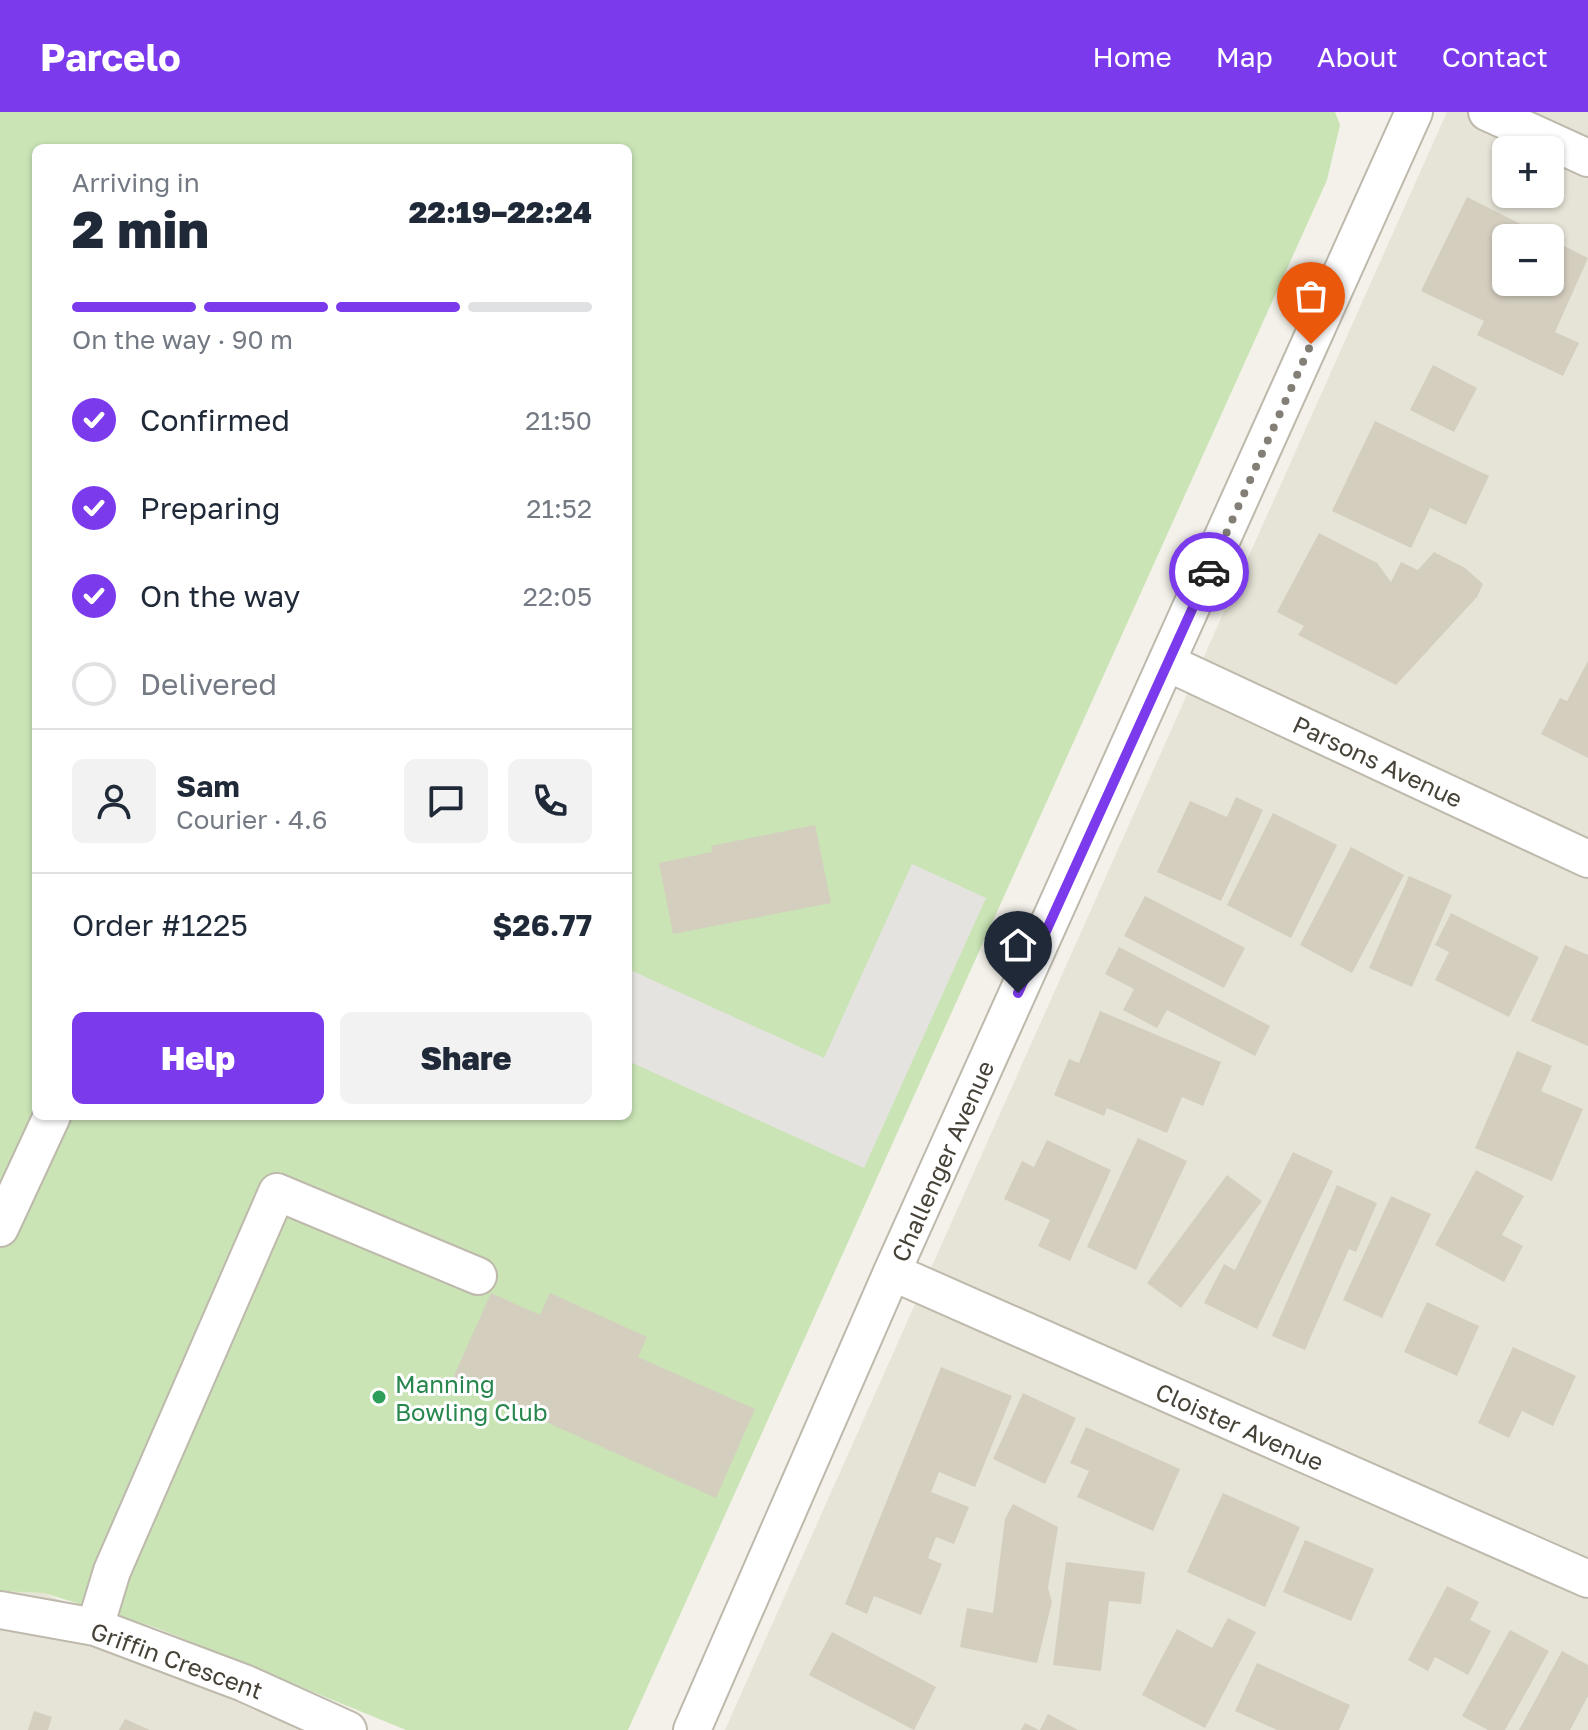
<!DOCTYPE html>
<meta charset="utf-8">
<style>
:root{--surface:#fff;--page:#f2f2f3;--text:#1f2937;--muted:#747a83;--line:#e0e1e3;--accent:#7c3aed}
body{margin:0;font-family:"Golos Text",sans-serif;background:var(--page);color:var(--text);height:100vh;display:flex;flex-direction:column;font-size:30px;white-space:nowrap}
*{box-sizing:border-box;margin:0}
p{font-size:26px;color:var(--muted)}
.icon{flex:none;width:44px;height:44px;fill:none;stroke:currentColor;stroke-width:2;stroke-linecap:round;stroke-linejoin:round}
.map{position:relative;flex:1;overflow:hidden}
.side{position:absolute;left:32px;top:32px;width:600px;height:976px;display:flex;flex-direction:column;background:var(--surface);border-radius:12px;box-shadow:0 2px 6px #0004}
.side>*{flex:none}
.fabs{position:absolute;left:1492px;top:24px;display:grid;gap:16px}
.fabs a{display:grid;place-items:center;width:72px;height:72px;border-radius:12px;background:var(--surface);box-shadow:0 2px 6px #0004;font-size:40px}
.pin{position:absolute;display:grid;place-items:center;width:68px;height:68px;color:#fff;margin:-82px -34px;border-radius:50% 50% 50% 0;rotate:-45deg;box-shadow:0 0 8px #0007}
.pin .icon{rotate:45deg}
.courier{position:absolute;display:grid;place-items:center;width:80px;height:80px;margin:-40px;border:6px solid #7c3aed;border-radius:50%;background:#fff;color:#222;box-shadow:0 2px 10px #0007}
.head em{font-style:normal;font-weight:800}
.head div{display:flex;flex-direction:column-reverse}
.head{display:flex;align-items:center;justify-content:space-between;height:136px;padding:0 40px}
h1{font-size:52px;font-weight:800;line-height:60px}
.bar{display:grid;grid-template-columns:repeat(4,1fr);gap:12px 8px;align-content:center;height:96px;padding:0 40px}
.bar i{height:10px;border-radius:6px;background:var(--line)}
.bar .selected{background:var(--accent)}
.bar p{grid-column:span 4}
.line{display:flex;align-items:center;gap:20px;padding:0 40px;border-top:2px solid var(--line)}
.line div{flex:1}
.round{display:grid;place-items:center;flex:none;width:84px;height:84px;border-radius:12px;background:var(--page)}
ol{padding:0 40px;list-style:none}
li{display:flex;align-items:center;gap:24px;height:88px}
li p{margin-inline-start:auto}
li .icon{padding:8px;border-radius:50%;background:var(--accent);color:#fff;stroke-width:4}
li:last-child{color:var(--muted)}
li i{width:44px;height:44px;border:4px solid var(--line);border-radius:50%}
.primary-button{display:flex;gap:16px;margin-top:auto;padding:16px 40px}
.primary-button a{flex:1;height:92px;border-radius:12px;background:var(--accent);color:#fff;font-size:32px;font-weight:800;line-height:92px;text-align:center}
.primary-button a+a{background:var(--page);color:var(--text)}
header{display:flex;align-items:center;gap:48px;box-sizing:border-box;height:112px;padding:0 40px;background:var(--accent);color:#fff}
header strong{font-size:38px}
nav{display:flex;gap:44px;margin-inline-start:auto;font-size:28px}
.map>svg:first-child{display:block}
.residential{fill:#e6e3d7;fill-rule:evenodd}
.green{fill:#cae4b5;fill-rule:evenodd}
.parking{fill:#e5e3e0}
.building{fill:#d4cebf}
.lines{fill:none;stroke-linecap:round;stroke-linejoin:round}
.minor-casing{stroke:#beb9ac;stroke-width:40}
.minor{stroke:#fff;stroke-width:36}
.done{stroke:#837f76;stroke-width:8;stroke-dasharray:0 14.4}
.route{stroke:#7c3aed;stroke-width:10}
.leisure-dot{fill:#2e9e5b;stroke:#fff;stroke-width:3}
.labels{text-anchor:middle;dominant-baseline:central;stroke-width:6;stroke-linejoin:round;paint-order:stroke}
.street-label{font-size:24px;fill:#464238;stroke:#fff}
.leisure-label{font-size:24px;fill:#27864d;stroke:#fff;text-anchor:start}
</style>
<header>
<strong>Parcelo</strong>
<nav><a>Home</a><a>Map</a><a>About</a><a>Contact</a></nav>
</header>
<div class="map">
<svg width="1588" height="1618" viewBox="0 0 1588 1618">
<rect width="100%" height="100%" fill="#f3f1e9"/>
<path class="residential" d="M 1447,0 L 1588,0 L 1588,1618 L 725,1618 ZM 1506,38 L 1550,38 L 1550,82 L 1506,82 ZM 1506,126 L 1550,126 L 1550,170 L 1506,170 Z
M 0,1479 L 44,1481 L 343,1618 L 0,1618 Z"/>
<path class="green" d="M 0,0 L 1335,0 L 1340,13 L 1327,68 L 628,1618 L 406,1618 L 157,1516 L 44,1481 L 0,1479 ZM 36,36 L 628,36 L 628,1004 L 36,1004 Z"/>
<path class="parking" d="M 912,752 L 986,786 L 864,1056 L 628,949 L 628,857 L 824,946 Z"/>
<path class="building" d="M 1467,85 L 1548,126 L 1506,126 L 1506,170 L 1550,170 L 1550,127 L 1588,146 L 1555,220 L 1579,231 L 1563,264 L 1477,223 L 1484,209 L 1421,179 Z
M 1433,253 L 1477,276 L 1454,320 L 1410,298 Z
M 1375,309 L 1489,364 L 1466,413 L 1430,396 L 1411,436 L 1332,399 Z
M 1319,421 L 1377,451 L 1391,470 L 1401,450 L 1418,458 L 1434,440 L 1465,456 L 1483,472 L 1477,485 L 1396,573 L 1298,523 L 1304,514 L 1277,500 Z
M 1588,549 L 1588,646 L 1541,622 L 1560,586 L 1567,589 Z
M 1236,685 L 1263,698 L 1221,789 L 1157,760 L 1190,689 L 1227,705 Z
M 1273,701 L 1337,733 L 1291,826 L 1227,793 Z
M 815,713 L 831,791 L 673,822 L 659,751 L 712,740 L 711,734 Z
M 1351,735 L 1404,763 L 1352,861 L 1300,833 Z
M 1409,764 L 1452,783 L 1412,875 L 1369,856 Z
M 1145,784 L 1245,836 L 1224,876 L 1124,824 Z
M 1451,801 L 1539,845 L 1509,905 L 1435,868 L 1449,840 L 1435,833 Z
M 1565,833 L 1588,843 L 1588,934 L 1531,909 Z
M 1119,835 L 1270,914 L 1255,944 L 1167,898 L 1157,916 L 1123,898 L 1134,877 L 1105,862 Z
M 1100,899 L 1221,950 L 1203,994 L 1182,985 L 1167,1021 L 1107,996 L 1104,1004 L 1054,983 L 1069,947 L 1079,951 Z
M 1517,939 L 1552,954 L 1541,979 L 1583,997 L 1552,1069 L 1475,1036 Z
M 1138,1026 L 1187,1049 L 1136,1158 L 1087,1135 Z
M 1047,1028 L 1111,1058 L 1070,1149 L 1038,1134 L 1050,1108 L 1004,1087 L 1022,1049 L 1034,1055 Z
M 1293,1040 L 1333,1059 L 1257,1217 L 1204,1191 L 1224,1152 L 1235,1158 Z
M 1476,1058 L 1524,1084 L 1502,1123 L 1523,1134 L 1504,1170 L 1435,1133 Z
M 1227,1063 L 1262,1089 L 1181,1196 L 1147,1171 Z
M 1337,1073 L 1377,1091 L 1356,1140 L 1349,1137 L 1305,1238 L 1272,1224 Z
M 1391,1084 L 1431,1102 L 1382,1206 L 1343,1188 Z
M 491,1181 L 540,1203 L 550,1181 L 647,1225 L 638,1245 L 755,1297 L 716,1386 L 452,1268 Z
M 1427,1190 L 1479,1214 L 1457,1264 L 1404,1240 Z
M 1513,1235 L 1576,1264 L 1553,1314 L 1522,1299 L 1509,1326 L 1478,1311 Z
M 941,1255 L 1012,1284 L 975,1375 L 939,1360 L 931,1380 L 969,1395 L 954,1432 L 936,1425 L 928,1446 L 942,1452 L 921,1503 L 874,1484 L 867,1502 L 845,1492 Z
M 1023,1281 L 1076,1306 L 1045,1372 L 993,1347 Z
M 1086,1315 L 1180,1357 L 1153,1419 L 1077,1385 L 1089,1359 L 1070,1351 Z
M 1223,1381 L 1300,1415 L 1265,1495 L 1187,1460 Z
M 1013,1392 L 1058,1415 L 1048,1476 L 1052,1490 L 1037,1551 L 960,1535 L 967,1496 L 993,1501 L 1005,1407 Z
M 1305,1428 L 1374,1457 L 1351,1509 L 1283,1480 Z
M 1066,1450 L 1145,1460 L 1141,1492 L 1109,1489 L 1101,1559 L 1053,1553 Z
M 1447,1474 L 1479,1490 L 1470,1508 L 1491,1519 L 1468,1563 L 1435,1545 L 1428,1559 L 1408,1548 Z
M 1228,1506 L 1256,1520 L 1205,1616 L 1142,1583 L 1177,1517 L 1212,1536 Z
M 1510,1518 L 1549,1539 L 1505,1618 L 1488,1618 L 1462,1604 Z
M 832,1520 L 936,1575 L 914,1618 L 809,1563 Z
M 1562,1539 L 1588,1553 L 1588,1584 L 1570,1618 L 1519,1618 Z
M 1257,1551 L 1350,1593 L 1339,1618 L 1277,1618 L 1235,1599 Z
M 34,1599 L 52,1605 L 48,1618 L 28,1618 Z
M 1048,1602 L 1078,1618 L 1040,1618 Z
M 125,1607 L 150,1618 L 119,1618 Z
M 1025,1611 L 1039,1618 L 1021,1618 Z"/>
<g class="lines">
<defs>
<path id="minor" d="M 1487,0 L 1588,46
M 1168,551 L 1588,747
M 0,1116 L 52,1004
M 892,1160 L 1588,1467
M 0,1498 L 95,1515 L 244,1571 L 348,1618
M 95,1515 L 112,1459 L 277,1080 L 478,1164
M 692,1618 L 892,1160 L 1414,0"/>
</defs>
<use href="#minor" class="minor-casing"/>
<use href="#minor" class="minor"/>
</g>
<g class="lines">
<path class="done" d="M 1209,460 L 1311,232"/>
<path class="route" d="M 1018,881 L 1209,460"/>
</g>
<circle class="leisure-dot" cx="379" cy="1285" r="8"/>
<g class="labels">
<g class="street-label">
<text transform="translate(1378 649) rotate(25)">Parsons Avenue</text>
<text transform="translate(942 1049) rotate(-66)">Challenger Avenue</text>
<text transform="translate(1240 1314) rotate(24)">Cloister Avenue</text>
<text transform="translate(177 1548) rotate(20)">Griffin Crescent</text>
</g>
<g class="leisure-label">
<text x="395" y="1271">Manning<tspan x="395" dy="28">Bowling Club</tspan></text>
</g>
</g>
</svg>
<div class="fabs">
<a>+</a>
<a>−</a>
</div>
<div class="pin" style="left:1311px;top:232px;background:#ea580c"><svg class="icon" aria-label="bag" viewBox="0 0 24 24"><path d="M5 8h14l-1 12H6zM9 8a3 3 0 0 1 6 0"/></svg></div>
<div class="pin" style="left:1018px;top:881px;background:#1f2937"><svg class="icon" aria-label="home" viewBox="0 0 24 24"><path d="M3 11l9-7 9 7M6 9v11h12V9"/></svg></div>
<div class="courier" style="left:1209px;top:460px"><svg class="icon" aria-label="car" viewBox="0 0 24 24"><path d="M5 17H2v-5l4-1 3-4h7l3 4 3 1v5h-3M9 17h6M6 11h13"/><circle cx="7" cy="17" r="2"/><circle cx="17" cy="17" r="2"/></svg></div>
<section class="side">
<div class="head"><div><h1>2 min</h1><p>Arriving in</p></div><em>22:19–22:24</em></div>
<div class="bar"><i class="selected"></i><i class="selected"></i><i class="selected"></i><i></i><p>On the way · 90 m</p></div>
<ol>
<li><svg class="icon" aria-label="check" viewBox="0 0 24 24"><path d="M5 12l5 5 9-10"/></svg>Confirmed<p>21:50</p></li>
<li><svg class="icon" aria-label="check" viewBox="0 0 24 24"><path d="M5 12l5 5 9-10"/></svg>Preparing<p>21:52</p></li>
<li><svg class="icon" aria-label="check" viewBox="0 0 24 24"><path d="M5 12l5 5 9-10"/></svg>On the way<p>22:05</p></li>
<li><i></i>Delivered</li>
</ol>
<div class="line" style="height:144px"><a class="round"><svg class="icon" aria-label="person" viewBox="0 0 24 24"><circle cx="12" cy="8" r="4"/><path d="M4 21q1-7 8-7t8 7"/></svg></a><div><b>Sam</b><p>Courier · 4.6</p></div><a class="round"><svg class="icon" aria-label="chat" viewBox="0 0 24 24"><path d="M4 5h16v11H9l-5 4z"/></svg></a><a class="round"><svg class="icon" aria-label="phone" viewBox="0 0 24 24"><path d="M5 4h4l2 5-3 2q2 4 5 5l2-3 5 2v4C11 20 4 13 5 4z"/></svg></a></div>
<div class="line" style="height:104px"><div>Order #1225</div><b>$26.77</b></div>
<div class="primary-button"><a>Help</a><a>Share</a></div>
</section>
</div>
